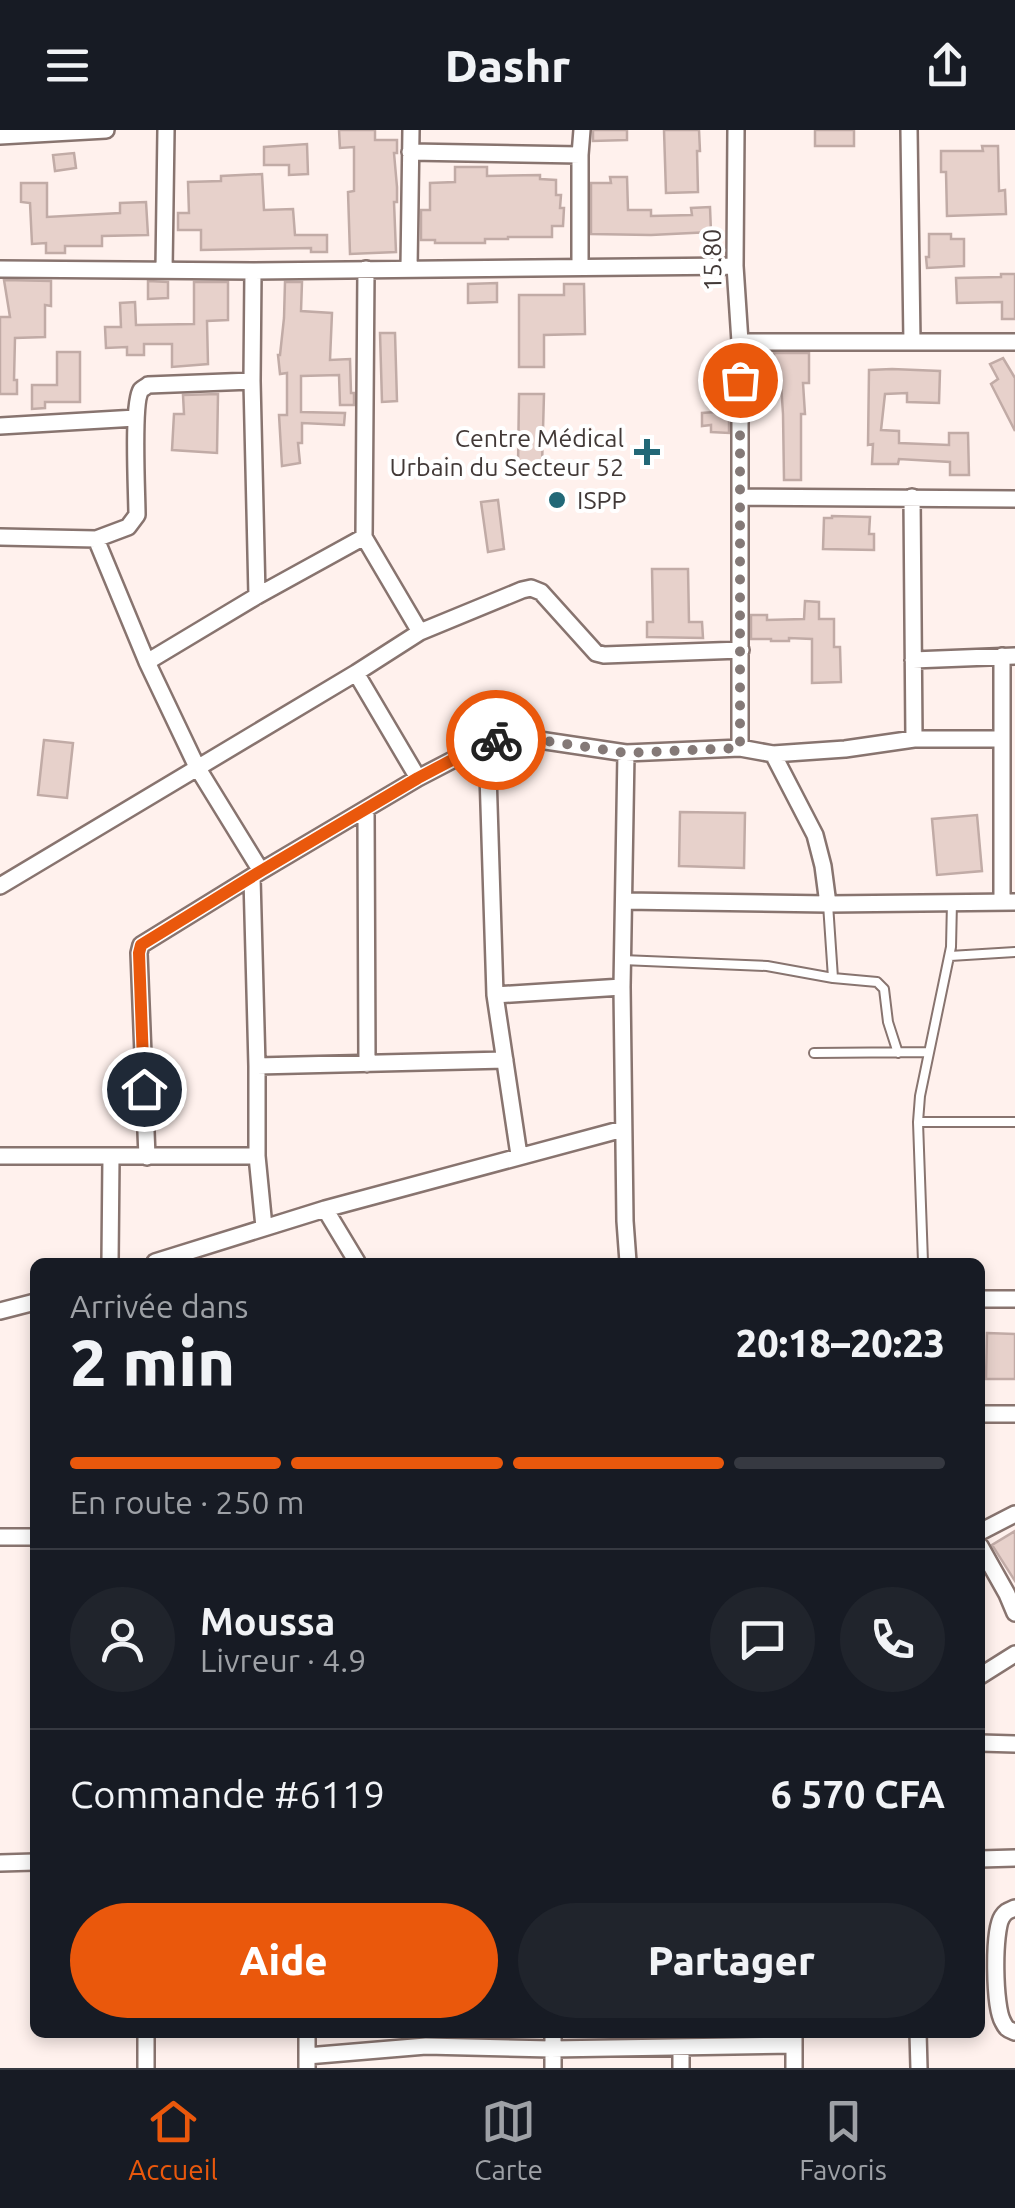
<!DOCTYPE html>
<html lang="fr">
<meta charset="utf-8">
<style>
:root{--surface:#171b24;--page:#20242c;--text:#f1f3f6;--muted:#9ea1a6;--line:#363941;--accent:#ea580c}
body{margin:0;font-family:Ubuntu,sans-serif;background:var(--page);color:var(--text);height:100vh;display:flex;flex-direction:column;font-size:38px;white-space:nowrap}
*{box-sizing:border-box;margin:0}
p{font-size:32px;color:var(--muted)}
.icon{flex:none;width:55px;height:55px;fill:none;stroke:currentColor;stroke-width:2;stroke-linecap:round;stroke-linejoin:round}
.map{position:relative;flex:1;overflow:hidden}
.details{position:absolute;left:30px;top:1128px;width:955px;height:780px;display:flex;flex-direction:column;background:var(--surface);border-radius:15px;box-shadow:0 5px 15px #0003}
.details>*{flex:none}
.pin{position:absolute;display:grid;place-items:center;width:85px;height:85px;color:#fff;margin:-42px;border:5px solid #fff;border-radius:50%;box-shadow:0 2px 10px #0007}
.courier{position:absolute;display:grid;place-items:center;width:100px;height:100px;margin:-50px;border:8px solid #ea580c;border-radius:50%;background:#fff;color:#222;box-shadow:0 2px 12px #0007}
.headline em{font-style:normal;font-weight:800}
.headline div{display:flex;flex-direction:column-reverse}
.headline{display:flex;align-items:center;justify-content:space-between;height:170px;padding:0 40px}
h1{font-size:65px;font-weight:800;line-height:75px}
.bar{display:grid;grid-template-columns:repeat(4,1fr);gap:15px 10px;align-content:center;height:120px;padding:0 40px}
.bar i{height:12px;border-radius:8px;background:var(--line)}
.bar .on{background:var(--accent)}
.bar p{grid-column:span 4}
.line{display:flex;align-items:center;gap:25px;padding:0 40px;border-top:2px solid var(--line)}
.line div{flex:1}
.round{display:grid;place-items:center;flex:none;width:105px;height:105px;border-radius:52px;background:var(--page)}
.cta{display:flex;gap:20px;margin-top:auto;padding:20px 40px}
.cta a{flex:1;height:115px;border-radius:60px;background:var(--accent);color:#fff;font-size:40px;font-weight:800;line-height:115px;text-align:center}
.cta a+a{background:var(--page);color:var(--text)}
header{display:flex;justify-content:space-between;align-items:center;height:130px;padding:0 40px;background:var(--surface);font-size:45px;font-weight:800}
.dock{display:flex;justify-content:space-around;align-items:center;height:140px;border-top:2px solid var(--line);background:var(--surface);font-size:28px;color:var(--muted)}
.dock a{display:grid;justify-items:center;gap:5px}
.dock .on{color:var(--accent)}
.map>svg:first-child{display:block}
.building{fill:#e7d1cb;stroke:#c1aba6;stroke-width:2.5}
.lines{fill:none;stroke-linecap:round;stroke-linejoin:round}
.service-casing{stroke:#88746f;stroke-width:12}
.minor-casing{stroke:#88746f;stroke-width:20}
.service{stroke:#fff;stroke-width:8}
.minor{stroke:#fff;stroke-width:15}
.done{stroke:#847977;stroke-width:10;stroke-dasharray:0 18}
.route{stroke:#ea580c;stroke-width:12}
.poi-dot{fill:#226877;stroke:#fff;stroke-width:4}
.labels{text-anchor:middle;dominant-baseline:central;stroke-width:8;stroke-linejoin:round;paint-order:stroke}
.street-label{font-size:25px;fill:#423937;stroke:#fff}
.poi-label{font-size:25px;fill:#423937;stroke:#fff;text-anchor:end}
</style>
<header><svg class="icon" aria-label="menu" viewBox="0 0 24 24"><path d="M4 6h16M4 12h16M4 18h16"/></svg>Dashr<svg class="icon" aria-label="share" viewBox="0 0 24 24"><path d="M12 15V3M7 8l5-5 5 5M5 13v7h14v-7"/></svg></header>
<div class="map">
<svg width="1015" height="1938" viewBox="0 0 1015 1938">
<rect width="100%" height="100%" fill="#fff1ed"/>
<path class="building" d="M 339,0 L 375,0 L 375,10 L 397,10 L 397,23 L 394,23 L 397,57 L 397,72 L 394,72 L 396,122 L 350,124 L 348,62 L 354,61 L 354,17 L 340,18 Z
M 593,0 L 627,0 L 627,10 L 593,11 Z
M 664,0 L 699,0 L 700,21 L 697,21 L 698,62 L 666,63 Z
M 815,0 L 854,0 L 854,16 L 815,16 Z
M 307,14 L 308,44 L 289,45 L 289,35 L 264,35 L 264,17 Z
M 982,16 L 998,16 L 999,61 L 1005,60 L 1006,84 L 947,86 L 946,42 L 941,42 L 941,21 L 983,21 Z
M 74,23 L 76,38 L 55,41 L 53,25 Z
M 455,37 L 487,37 L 487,46 L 540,45 L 540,49 L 556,50 L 556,65 L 561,65 L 560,78 L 564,78 L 563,96 L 552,96 L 552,107 L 508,107 L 508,109 L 485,109 L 485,113 L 435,113 L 435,110 L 421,110 L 421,80 L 430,80 L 430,53 L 455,52 Z
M 262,44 L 264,80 L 293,79 L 295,105 L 327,105 L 327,122 L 311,122 L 311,118 L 201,120 L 201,100 L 178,100 L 178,83 L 189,83 L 188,52 L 221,51 L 221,46 Z
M 610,47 L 627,47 L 628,80 L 651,80 L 651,86 L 692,85 L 691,78 L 710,77 L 711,102 L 651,105 L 591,104 L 591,53 L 611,53 Z
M 21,53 L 47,53 L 47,87 L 120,83 L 120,73 L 146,72 L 148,105 L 102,106 L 102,116 L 65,116 L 65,123 L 46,123 L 46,113 L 32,114 L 30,73 L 21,72 Z
M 929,104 L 951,104 L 951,109 L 964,109 L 964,136 L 927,138 L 926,127 L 929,127 Z
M 1001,144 L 1015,144 L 1015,189 L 1002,189 L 1002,172 L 957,173 L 956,148 L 1001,147 Z
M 4,150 L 51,151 L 51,176 L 45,175 L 45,207 L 15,208 L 14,250 L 17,250 L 17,264 L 0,264 L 0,187 L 10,187 Z
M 148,151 L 168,152 L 168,168 L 148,169 Z
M 194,152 L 228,152 L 228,190 L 207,191 L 208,234 L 172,237 L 172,214 L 144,214 L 144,225 L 127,225 L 127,217 L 106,218 L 105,197 L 121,197 L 120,173 L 135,172 L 136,195 L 194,194 Z
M 285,152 L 302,152 L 301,181 L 332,183 L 330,230 L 350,229 L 351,263 L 354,263 L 354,275 L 340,275 L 339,245 L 301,246 L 301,282 L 345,283 L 344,295 L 302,293 L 302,313 L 298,313 L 300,333 L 282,336 L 279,285 L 287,285 L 287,243 L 280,244 L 278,225 L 280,225 L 284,188 Z
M 497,153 L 497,172 L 468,173 L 468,154 Z
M 564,154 L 584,154 L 585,204 L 544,205 L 544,237 L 519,237 L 519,165 L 564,165 Z
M 380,203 L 395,203 L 397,271 L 382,272 Z
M 57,222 L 80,222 L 80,272 L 45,272 L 45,278 L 32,279 L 32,255 L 57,255 Z
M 774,223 L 809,223 L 809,253 L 803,253 L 805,284 L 801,284 L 801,350 L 784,350 L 783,284 L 781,253 L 773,253 Z
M 1003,228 L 1015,248 L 1015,301 L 991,254 L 998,249 L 990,234 Z
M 892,239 L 940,241 L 939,273 L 907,272 L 907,263 L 885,264 L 881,300 L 899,301 L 899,313 L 949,315 L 949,303 L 968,303 L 969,345 L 950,345 L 950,332 L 899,329 L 898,334 L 872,334 L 873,314 L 868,315 L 869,240 Z
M 218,264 L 217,323 L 172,320 L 174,284 L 184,284 L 183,265 Z
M 519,264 L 544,264 L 542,336 L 518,336 Z
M 729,281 L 729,303 L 711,302 L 711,295 L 702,296 L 702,283 Z
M 498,370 L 504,419 L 488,422 L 481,372 Z
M 832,386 L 870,387 L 869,404 L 874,404 L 874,420 L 823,419 L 824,388 L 832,388 Z
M 652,439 L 688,439 L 689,492 L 702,492 L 703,508 L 647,507 L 647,492 L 653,492 Z
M 805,471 L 819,472 L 819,489 L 834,489 L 834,517 L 840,517 L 841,552 L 812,553 L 812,509 L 789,508 L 789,511 L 771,511 L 771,509 L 751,509 L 751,485 L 767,485 L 767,490 L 804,489 Z
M 44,610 L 73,613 L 67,668 L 38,665 Z
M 680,682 L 745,683 L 744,738 L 679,736 Z
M 977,685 L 982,741 L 937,745 L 932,689 Z
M 987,1203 L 1015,1204 L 1015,1249 L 986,1249 Z
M 1015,1401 L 1015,1451 L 992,1415 Z"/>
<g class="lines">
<defs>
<path id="service" d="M 828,774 L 833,848
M 950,826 L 1015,822
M 622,830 L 767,836 L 833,848 L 877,852 L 884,859 L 888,892 L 898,923
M 814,923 L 928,922
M 918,992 L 1015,992
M 923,1132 L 918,992 L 920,966 L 951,817 L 952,772"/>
<path id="minor" d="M 736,0 L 735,136 L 740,212 L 740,618
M 909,0 L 912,212
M 0,6 L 106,0
M 410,22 L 580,25
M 580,137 L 580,25 L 582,0
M 409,138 L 411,0
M 0,139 L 253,141 L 735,136
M 164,139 L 166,0
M 366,139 L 364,407 L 420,502
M 253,141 L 252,251 L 257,466
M 740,212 L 1015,212
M 252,251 L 148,255 C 146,257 143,258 141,260 C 132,273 137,364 137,385 L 128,397 L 96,409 L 147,532 L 197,637 L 261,741
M 0,296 L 136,288
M 741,367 L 1015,369
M 912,367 L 914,609
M 0,407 L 96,409
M 1002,526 L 1002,771
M 913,530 L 1015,526
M 147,532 L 257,466 L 364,407
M 356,543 L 418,648
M 487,612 L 495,865 L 519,1025
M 626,623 L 622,857 L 625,1091 L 628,1132
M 773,624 L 845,619 L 914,609 L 1002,609
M 366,681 L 367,934
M 252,748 L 257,936 L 257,1026 L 264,1097
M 0,756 L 356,543 L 420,502 L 522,460 L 531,458 L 541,462 L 596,523 L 604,525 L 741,520
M 624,771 L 828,774 L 1015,772
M 495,865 L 622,857
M 257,936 L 505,930
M 0,1026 L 257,1026
M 147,1027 L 139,823 L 141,815 L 261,741 L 418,648 L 487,612 L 519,607 L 626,623 L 740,618 L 773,624 L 815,705 L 823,736 L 828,774
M 325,1079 L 357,1132
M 110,1132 L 111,1027
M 155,1132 L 325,1079 L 623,999
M 980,1169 L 1015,1169
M 0,1181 L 35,1172
M 980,1284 L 1015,1284
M 980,1402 L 1015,1384
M 0,1407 L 35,1407
M 980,1416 L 1007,1464 L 1015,1483
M 980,1546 L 1015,1524
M 980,1613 L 1015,1614
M 980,1729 L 1015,1728
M 0,1733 L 35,1732
M 1015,1778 C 1008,1781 1006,1781 1002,1787 C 993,1801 994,1877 1003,1892 C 1007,1900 1008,1899 1015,1902
M 146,1902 L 146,1938
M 307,1902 L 307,1938
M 553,1902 L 553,1938
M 794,1902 L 794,1938
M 918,1902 L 919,1938
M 681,1918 L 681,1938
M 307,1926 L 426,1916 L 551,1919 L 794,1915"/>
</defs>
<use href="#service" class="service-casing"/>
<use href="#minor" class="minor-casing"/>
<use href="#service" class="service"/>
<use href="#minor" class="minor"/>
</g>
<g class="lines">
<path class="done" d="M 496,610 L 520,607 L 626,623 L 740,618 L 740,250"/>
<path class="route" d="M 144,959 L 139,823 L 141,815 L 261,741 L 418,648 L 486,612 L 496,610"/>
</g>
<g class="poi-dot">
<path d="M642 307h10v10h10v10h-10v10h-10v-10h-10v-10h10z"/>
<circle cx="557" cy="370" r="10"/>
</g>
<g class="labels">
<g class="street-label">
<text transform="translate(712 130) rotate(-91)">15.80</text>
</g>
<g class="poi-label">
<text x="624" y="308">Centre Médical<tspan x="624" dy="29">Urbain du Secteur 52</tspan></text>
<text x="577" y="370" text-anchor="start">ISPP</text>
</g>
</g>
</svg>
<div class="pin" style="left:740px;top:250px;background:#ea580c"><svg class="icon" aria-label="bag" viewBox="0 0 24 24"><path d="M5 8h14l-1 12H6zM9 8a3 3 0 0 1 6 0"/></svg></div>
<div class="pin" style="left:144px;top:959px;background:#1f2937"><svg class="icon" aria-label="home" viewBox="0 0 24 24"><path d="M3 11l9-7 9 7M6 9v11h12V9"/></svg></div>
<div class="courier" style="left:496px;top:610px"><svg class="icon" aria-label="bike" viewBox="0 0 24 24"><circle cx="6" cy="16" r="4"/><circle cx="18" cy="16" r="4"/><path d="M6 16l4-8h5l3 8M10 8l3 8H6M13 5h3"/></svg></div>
<section class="details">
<div class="headline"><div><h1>2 min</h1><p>Arrivée dans</p></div><em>20:18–20:23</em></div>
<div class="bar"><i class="on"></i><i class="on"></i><i class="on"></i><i></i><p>En route · 250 m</p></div>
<div class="line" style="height:180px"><a class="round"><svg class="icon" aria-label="person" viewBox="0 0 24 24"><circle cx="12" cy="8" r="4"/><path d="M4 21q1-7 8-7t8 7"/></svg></a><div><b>Moussa</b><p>Livreur · 4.9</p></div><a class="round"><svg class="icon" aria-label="chat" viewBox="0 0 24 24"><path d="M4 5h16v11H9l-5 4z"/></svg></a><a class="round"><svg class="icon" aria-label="phone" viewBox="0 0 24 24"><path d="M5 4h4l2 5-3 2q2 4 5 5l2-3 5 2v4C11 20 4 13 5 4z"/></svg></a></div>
<div class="line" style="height:130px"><div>Commande #6119</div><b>6 570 CFA</b></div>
<div class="cta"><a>Aide</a><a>Partager</a></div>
</section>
</div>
<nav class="dock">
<a class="on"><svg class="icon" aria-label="home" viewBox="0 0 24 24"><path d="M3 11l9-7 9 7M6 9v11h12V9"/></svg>Accueil</a>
<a><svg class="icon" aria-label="map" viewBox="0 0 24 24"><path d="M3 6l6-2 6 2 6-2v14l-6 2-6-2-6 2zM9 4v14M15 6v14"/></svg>Carte</a>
<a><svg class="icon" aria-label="saved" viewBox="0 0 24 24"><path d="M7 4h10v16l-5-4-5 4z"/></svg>Favoris</a>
</nav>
